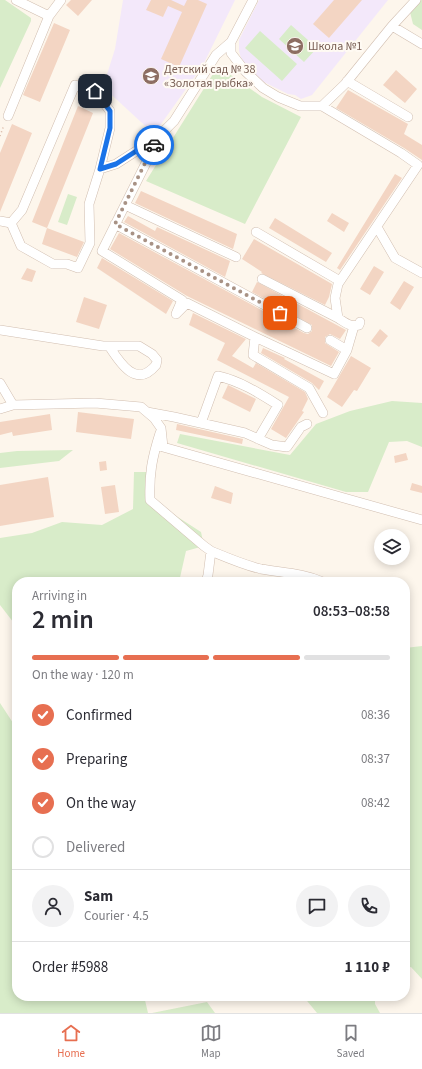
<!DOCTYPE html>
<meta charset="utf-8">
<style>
:root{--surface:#fff;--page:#f2f2f3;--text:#2b2b33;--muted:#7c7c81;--line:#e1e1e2;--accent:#e76f51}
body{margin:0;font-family:"Source Sans 3",sans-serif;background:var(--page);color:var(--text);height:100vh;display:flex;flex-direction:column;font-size:15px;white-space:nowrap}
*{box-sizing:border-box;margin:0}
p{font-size:13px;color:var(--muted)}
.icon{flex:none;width:22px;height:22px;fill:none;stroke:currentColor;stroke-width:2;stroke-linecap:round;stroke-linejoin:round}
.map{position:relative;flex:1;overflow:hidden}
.drawer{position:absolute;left:12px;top:577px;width:398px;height:424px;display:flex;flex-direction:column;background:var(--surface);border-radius:16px;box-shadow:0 2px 10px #0003}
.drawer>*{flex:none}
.fabs{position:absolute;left:374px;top:529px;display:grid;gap:8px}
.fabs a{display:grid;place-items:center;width:36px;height:36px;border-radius:50%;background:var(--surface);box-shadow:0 2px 10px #0003;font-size:20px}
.pin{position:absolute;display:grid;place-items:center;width:34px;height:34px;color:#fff;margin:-17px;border-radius:8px;box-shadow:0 2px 6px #0006}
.courier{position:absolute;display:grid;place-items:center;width:40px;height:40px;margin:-20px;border:3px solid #1a73e8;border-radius:50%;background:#fff;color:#222;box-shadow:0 1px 5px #0007}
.headline em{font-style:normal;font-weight:600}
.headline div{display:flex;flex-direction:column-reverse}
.headline{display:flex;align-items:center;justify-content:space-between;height:68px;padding:0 20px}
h1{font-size:26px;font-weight:600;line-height:30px}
.bar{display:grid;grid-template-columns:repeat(4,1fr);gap:6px 4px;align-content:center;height:48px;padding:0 20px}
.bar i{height:5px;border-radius:3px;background:var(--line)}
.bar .on{background:var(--accent)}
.bar p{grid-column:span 4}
.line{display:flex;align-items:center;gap:10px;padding:0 20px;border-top:1px solid var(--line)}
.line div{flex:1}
.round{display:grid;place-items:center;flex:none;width:42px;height:42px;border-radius:21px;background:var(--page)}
ol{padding:0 20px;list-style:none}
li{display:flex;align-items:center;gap:12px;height:44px}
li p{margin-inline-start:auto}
li .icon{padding:4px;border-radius:50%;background:var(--accent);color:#fff;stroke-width:4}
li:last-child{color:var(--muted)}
li i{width:22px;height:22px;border:2px solid var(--line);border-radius:50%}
.dock{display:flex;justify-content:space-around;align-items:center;height:56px;border-top:1px solid var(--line);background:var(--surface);font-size:11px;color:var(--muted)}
.dock a{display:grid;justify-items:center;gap:2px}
.dock .on{color:var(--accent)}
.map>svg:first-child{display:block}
.education{fill:#f3e8fa}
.green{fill:#d8ecc9}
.building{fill:#f3d5c3}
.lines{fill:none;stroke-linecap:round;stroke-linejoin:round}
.minor-casing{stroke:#d1beb0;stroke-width:10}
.path{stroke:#d9b8a5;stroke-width:1.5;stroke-dasharray:1 3;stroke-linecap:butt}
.minor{stroke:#fff;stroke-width:9}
.done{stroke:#a89285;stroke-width:4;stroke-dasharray:0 7.2}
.route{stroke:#1a73e8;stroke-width:5}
.labels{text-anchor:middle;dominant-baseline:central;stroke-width:4;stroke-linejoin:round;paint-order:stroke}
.education-label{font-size:12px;fill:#785e54;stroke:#fffaf3;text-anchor:start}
</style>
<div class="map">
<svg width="422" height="1013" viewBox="0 0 422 1013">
<rect width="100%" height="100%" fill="#fdf6ec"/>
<path class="education" d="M 123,0 L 235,0 L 203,65 L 154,134 L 103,87 L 115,49 Z
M 259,0 L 388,0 L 312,95 L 301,99 L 295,95 L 288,94 L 262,81 L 251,71 L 241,58 L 239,51 L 239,40 Z"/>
<path class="green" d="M 0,0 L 5,0 L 31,18 L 31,21 L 0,88 Z
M 421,0 L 422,0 L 422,30 L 413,24 L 410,12 Z
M 291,25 L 317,48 L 304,62 L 279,39 Z
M 260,31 L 297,64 L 282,81 L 245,48 Z
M 218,66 L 262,97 L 301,117 L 245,224 L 146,181 Z
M 68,194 L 77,197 L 67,225 L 58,222 Z
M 392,401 L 422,403 L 422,447 L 407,441 L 389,442 L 368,492 L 346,492 L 177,443 L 180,434 L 290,455 L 316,424 L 350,411 Z
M 73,450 L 59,461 L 0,468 L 0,453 L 17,451 Z
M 134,472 L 147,472 L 156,503 L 201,532 L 204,546 L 186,551 L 179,582 L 17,582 L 17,627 L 0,605 L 0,538 L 32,533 L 62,522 L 102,525 L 133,509 Z
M 422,646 L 422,979 L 411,967 L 405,969 L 405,648 Z
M 0,703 L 17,729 L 17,996 L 144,996 L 148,1013 L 0,1013 Z
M 303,996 L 375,996 L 375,1004 L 380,1013 L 317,1013 Z
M 207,1002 L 215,1013 L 152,1013 Z"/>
<path class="building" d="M 71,0 L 92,0 L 78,16 L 66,5 Z
M 151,0 L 171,0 L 184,6 L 187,0 L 198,0 L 207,4 L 179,67 L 161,59 L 182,12 L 168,6 L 163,17 L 146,10 Z
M 334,0 L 362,0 L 329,38 L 313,24 Z
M 54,23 L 70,30 L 40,102 L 23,95 Z
M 396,70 L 417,89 L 405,103 L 383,85 Z
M 348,90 L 408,124 L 404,134 L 422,145 L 422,160 L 404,148 L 336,108 Z
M 78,106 L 93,113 L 47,228 L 32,222 Z
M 12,124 L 32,133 L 0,212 L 0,153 Z
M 395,174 L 402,178 L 340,270 L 337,268 Z
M 141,191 L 237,234 L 233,249 L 135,203 Z
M 332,213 L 349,223 L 344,232 L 327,221 Z
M 128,216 L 155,231 L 157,227 L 230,261 L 225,277 L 124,222 Z
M 275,218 L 332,253 L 326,262 L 269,228 Z
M 47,228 L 84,242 L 77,257 L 42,244 Z
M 119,233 L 304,333 L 308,334 L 312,331 L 312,325 L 252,292 L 257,282 L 346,330 L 340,339 L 330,334 L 325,337 L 325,343 L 339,352 L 331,366 L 187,296 L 110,249 Z
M 254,239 L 332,284 L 329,297 L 325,305 L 261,273 L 262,272 L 242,259 Z
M 102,258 L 173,301 L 166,314 L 97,268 Z
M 374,266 L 384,272 L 370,295 L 360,289 Z
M 27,268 L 36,271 L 32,282 L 21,279 Z
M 404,281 L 414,287 L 400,310 L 390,303 Z
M 84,297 L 107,305 L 99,329 L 76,322 Z
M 193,313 L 246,339 L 232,356 L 253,368 L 256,363 L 305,392 L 308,399 L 302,411 L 304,412 L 286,438 L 271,429 L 289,397 L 217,360 L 225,343 L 189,325 Z
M 380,329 L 388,336 L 379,347 L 371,341 Z
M 263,348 L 285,358 L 284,359 L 324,381 L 319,390 L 312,383 L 261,353 Z
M 351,356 L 371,368 L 357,391 L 354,390 L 342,407 L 327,397 Z
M 228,385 L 256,399 L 250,412 L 222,398 Z
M 78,412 L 134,419 L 131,439 L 76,432 Z
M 50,414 L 52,430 L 13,436 L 12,432 L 0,435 L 0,422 Z
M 177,424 L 243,439 L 242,444 L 176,430 Z
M 406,453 L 408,460 L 395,463 L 394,456 Z
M 106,461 L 107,470 L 100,471 L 99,462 Z
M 48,477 L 54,517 L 0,526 L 0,485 Z
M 412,483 L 422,486 L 422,493 L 410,490 Z
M 115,485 L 119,512 L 105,514 L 101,487 Z
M 215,486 L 233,493 L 231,504 L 211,498 Z"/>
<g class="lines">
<defs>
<path id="minor" d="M 16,0 L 49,16
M 253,0 L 231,42 L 231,53 L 245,71 L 263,88 L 278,97 L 300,106 L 322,106 L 345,84 L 392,26 L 416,0
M 392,26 L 422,44
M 347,81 L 408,117
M 322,106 L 401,153 L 418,165 L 338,284 L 335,298 L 338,318 C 346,323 350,327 359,325 L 360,322
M 8,116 L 49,16 L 61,0
M 158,139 L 102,251 L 182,300 L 176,314 L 187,303 L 255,337 L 253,355 L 309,388 L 323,413
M 125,205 L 236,257
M 0,221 L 11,223 L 22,210 L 75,85 L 95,91 L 110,111 L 110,128 L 100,169 L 116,164 L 158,137 L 174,121 L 216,55 L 231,42
M 11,223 L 21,246 L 53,264 L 67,264 L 78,268 L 90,243 L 89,204 L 100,169
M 115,224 L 307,328
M 377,227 L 395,258 L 422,273
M 256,232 L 340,281
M 262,279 L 338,318
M 0,330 L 103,346 L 139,346 L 152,354 L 157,360 L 156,365 C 136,389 120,363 109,346
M 255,337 L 334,374 L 347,350
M 330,340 L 347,350 L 354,326
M 0,383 L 13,405
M 0,409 L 13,405 L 95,403 L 141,407 L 154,418 L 161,428 L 163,447 L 422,520
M 147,412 L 174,417 L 245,433 L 272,445 L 287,447 L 301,427 L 307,424
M 201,423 L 218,376 C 240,381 259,393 278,405 L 258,439
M 160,433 C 152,458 149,474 150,500 L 204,546 L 211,551 L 208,575 L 206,582
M 211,551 C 228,558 244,565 261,569 C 283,573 302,573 323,582"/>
</defs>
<use href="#minor" class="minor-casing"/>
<path class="path" d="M 0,136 L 4,125"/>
<use href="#minor" class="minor"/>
</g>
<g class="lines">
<path class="done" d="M 154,145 L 115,224 L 280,313"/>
<path class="route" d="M 95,91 L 110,111 L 110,128 L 100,169 L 116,164 L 158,137 L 154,145"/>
</g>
<defs>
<symbol id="school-disc" viewBox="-11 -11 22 22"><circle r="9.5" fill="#8d6e63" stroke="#fffaf3"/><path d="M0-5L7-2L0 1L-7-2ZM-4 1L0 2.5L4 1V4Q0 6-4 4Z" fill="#fff"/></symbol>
</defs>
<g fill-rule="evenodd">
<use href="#school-disc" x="285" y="36" width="20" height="20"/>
<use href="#school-disc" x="141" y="66" width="20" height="20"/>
</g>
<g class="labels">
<g class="education-label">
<text x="308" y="46">Школа №1</text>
<text x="164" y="69">Детский сад № 38<tspan x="164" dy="14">«Золотая рыбка»</tspan></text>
</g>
</g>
</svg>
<div class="fabs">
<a><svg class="icon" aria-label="layers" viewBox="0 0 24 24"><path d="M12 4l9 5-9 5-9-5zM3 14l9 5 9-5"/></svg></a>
</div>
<div class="pin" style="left:280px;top:313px;background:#ea580c"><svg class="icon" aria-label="bag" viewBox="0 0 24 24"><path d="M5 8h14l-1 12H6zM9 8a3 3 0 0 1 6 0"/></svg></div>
<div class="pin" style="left:95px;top:91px;background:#1f2937"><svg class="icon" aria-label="home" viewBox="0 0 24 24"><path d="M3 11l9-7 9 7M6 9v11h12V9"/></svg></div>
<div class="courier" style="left:154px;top:145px"><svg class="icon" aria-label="car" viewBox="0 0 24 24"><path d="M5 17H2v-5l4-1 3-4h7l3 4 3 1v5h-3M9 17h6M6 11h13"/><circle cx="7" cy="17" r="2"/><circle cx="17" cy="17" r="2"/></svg></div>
<section class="drawer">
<div class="headline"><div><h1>2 min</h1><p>Arriving in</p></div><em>08:53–08:58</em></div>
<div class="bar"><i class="on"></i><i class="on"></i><i class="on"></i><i></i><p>On the way · 120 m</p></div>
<ol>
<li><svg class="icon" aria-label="check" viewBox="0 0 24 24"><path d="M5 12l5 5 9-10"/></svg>Confirmed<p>08:36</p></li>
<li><svg class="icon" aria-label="check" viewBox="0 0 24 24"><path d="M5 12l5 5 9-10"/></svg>Preparing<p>08:37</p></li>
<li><svg class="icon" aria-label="check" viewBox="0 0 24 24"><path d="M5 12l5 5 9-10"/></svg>On the way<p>08:42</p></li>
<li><i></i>Delivered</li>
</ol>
<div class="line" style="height:72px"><a class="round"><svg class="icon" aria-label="person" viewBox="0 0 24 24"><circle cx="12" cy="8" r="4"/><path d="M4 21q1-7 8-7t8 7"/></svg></a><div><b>Sam</b><p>Courier · 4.5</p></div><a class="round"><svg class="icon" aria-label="chat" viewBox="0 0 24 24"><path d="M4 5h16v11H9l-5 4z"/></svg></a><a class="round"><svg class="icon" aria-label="phone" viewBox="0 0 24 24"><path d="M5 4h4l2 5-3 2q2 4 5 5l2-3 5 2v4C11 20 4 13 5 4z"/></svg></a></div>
<div class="line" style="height:52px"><div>Order #5988</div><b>1 110 ₽</b></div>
</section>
</div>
<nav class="dock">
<a class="on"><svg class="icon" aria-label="home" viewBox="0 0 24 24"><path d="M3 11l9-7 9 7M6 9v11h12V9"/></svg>Home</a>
<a><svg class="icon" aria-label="map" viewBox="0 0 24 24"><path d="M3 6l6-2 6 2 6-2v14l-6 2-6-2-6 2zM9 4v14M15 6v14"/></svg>Map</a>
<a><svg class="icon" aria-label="saved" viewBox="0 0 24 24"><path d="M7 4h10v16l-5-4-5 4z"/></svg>Saved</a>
</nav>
